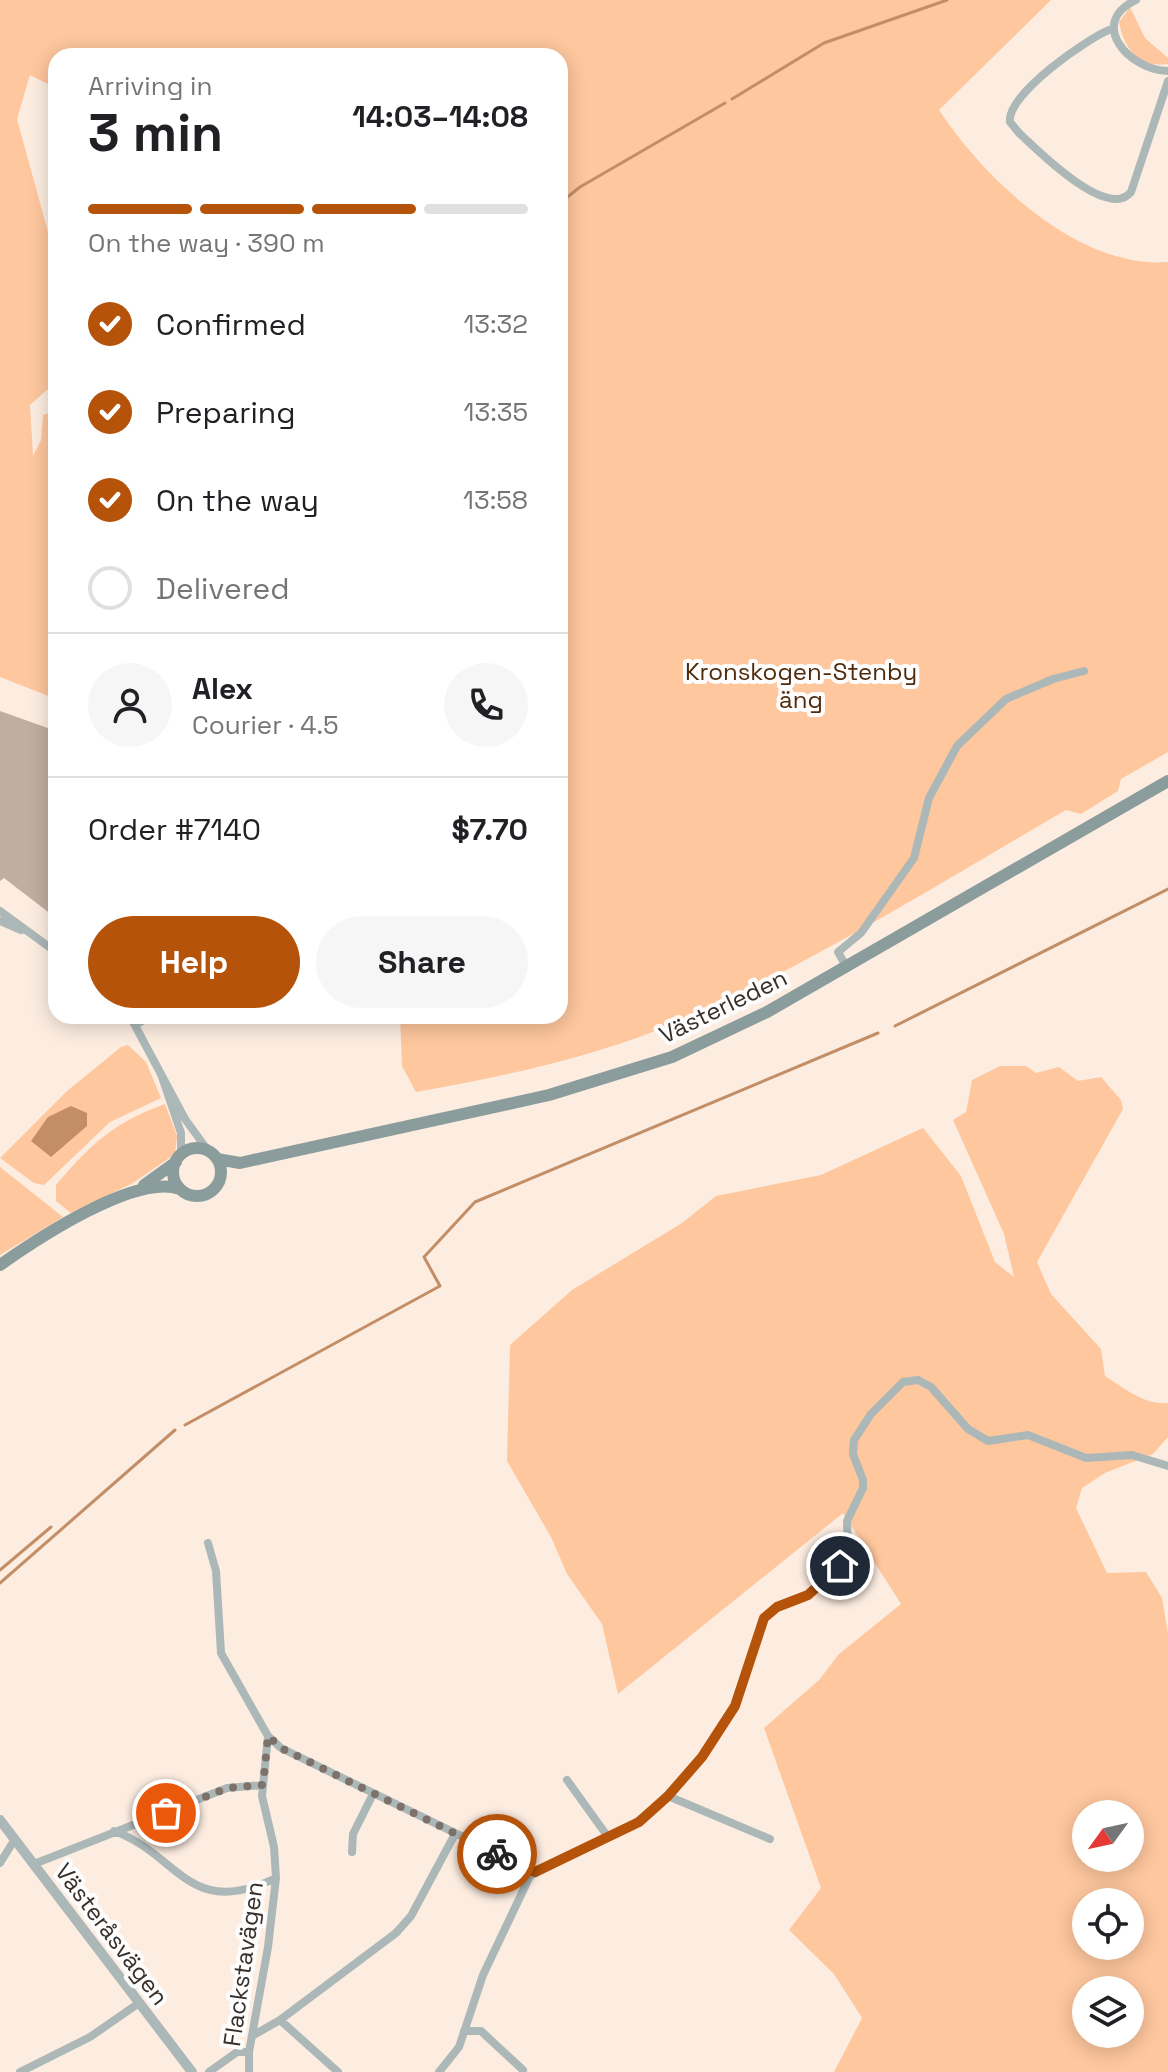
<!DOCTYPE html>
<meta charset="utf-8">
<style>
:root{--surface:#fff;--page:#f6f6f6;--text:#202124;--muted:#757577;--line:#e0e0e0;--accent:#b45309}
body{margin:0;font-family:"Space Grotesk",sans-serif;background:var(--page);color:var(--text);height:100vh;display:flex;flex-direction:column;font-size:30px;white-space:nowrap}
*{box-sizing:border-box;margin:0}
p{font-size:26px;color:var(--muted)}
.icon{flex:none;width:44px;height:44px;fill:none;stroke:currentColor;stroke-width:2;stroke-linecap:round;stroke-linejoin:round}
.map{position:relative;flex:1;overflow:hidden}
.drawer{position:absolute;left:48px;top:48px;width:520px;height:976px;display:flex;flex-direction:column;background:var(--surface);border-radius:24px;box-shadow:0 4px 20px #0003}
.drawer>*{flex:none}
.needle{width:52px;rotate:237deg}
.tools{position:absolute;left:1072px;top:1800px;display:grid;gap:16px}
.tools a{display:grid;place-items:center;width:72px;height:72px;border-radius:50%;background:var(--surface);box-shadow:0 4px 20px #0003;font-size:40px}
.pin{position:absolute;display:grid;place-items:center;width:68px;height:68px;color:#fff;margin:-34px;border:4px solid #fff;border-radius:50%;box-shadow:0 2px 8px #0007}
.courier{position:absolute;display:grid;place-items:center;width:80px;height:80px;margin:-40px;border:6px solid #b45309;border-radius:50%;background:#fff;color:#222;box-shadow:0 2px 10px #0007}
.overview em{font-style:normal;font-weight:700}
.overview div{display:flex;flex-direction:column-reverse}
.overview{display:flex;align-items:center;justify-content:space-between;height:136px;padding:0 40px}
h1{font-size:52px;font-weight:700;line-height:60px}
.bar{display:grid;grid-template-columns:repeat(4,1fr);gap:12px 8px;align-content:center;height:96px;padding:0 40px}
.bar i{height:10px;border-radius:6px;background:var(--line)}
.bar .current{background:var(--accent)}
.bar p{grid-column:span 4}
.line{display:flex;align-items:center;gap:20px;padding:0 40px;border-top:2px solid var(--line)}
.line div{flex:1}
.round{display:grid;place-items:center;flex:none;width:84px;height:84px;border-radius:42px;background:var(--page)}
ol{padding:0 40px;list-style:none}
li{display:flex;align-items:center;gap:24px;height:88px}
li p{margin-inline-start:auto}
li .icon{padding:8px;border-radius:50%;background:var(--accent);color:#fff;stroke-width:4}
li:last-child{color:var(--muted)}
li i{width:44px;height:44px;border:4px solid var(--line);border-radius:50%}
.action{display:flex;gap:16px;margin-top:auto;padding:16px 40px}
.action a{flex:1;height:92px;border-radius:48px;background:var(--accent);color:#fff;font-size:32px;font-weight:700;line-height:92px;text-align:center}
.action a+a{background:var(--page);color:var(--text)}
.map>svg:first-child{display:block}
.green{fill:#fec79e;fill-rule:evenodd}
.water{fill:#c38e66}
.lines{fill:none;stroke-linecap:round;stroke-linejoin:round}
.stream{stroke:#c38e66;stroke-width:3}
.building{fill:#c0aea0}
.minor{stroke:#acb8b8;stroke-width:8}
.tertiary{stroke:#acb8b8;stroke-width:10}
.secondary{stroke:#8b9c9c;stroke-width:12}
.done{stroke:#7c726a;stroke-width:8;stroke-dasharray:0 14.4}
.route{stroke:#b45309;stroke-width:10}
.labels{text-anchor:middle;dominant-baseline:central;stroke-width:8;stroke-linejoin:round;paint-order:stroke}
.park-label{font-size:24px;fill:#4f2b0b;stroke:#fdfdfd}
.street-label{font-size:24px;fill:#372f2a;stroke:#fdfdfd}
</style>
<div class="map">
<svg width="1168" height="2072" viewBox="0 0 1168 2072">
<rect width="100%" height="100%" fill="#fdede1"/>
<path class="green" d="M 0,0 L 1051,0 L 939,110 C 985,180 1079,269 1168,262 L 1168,752 L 1121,779 L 1118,791 L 1081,814 L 1066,810 C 940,883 814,963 680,1021 C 596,1057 506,1076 416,1092 L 402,1066 L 400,1016 L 560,1016 L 560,56 L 56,56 L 56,88 L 30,75 L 17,119 L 56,261 L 56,394 L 48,389 L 30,405 L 33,456 L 41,440 L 43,415 L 56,411 L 56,699 L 0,677 Z
M 1130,7 L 1145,38 L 1168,58 L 1168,64 C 1139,68 1124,49 1119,22 Z
M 128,1045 L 146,1062 L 161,1098 L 110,1122 L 44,1185 L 34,1183 L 0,1158 L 67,1091 L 121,1047 Z
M 1000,1066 L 1026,1066 L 1036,1073 L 1059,1067 L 1078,1081 L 1101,1077 L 1121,1100 L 1123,1109 L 1037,1262 L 1051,1294 L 1101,1349 L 1105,1376 C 1124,1388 1144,1405 1168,1403 L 1168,1437 L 1153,1454 L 1105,1473 L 1082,1488 L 1076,1508 L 1107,1573 L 1146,1572 L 1162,1598 L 1168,1634 L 1168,2072 L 834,2072 L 862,2018 L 834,1974 L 789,1930 L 821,1888 L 764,1728 L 819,1680 L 839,1654 L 901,1604 L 843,1513 L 618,1694 L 602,1624 L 567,1574 L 551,1537 L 507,1461 L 510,1345 L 572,1290 L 682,1223 L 716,1196 L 821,1175 L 923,1128 L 961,1176 L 995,1262 L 1014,1277 L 1004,1234 L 953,1120 L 966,1112 L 972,1080 ZM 1086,1814 L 1130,1814 L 1130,1858 L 1086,1858 ZM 1086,1902 L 1130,1902 L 1130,1946 L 1086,1946 ZM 1086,1990 L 1130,1990 L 1130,2034 L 1086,2034 Z
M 165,1104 L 177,1136 L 175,1154 L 133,1183 L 71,1213 L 56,1201 L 56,1185 C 91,1144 114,1122 165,1104 Z
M 0,1167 L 63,1217 L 0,1255 Z"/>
<path class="water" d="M 71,1106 L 87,1113 L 87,1126 L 51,1157 L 31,1141 L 48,1117 Z"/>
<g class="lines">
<path class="stream" d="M 732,99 L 824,43 L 947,0
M 560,203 L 580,187 L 725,103
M 895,1026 L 1168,889
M 185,1425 L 440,1286 L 424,1257 L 475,1202 L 878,1033
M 0,1570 L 51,1527
M 0,1583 L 175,1430"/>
</g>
<path class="building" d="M 0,711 L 56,731 L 56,918 L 4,878 L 0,881 Z"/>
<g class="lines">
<path class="minor" d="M 1136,0 C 1087,23 1129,70 1168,71
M 1114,28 C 1089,36 1006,95 1010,122 L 1019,133 C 1038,151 1108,221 1131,192 L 1168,81
M 0,911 L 56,952
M 0,921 L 21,930
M 847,968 L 838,952 L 861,933 L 914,858 L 929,798 L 957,746 L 1006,699 L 1053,679 L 1084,671
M 130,1016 L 185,1119 L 209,1152
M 136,1025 L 150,1016
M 162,1077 L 181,1133 L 181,1155
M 208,1543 L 216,1571 L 221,1653 L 268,1736 L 262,1796 L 274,1847 L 276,1878 L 268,1947 L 249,2052 L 249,2072
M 268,1736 L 281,1748 L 535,1872
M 567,1780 L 608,1837
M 668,1796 L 770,1839
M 114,1831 C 180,1855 188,1920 276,1878
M 352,1852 L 353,1834 L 373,1794
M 0,1863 L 15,1839
M 34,1864 L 227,1788 L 263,1785
M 280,2020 L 338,2072
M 464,2031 L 481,2031 L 523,2070
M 252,2036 L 280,2020 L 396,1933 L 411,1916 L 455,1834
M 20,2072 L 90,2037 L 139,2003
M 209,2072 L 237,2052 L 249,2052
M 439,2072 L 459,2047 L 483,1975 L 530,1876 L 633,1825 L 668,1796 L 702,1757 L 735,1706 L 764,1618 L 777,1607 L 808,1595 L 840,1566 L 848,1550 L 847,1521 L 863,1488 L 863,1480 L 853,1454 L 854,1440 L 871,1414 L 903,1382 L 918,1380 L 931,1387 L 968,1429 L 988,1441 L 1028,1435 L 1086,1458 L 1132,1455 L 1168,1466"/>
<path class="tertiary" d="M 0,1820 L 192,2072"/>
<path class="secondary" d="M173 1172a24 24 0 1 1 48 0a24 24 0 1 1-48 0Z
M 217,1159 L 240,1163 L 549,1095 L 672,1057 L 767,1012 L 1168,781
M 144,1185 L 176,1162
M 0,1265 C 37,1239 136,1173 180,1189"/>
</g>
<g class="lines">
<path class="done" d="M 166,1813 L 227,1788 L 263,1785 L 268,1736 L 281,1748 L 497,1854"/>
<path class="route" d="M 497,1854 L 535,1872 L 639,1822 L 668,1796 L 702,1757 L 735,1706 L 764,1618 L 777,1607 L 808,1595 L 840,1566"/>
</g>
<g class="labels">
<g class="park-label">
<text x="801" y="671">Kronskogen-Stenby<tspan x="801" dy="28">äng</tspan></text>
</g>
<g class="street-label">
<text transform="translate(723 1006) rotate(-26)">Västerleden</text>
<text transform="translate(112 1934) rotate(53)">Västeråsvägen</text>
<text transform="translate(243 1964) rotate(-82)">Flackstavägen</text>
</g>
</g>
</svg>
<div class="tools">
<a><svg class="needle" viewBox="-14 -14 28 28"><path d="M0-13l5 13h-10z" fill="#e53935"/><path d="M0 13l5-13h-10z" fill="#757577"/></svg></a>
<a><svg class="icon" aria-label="locate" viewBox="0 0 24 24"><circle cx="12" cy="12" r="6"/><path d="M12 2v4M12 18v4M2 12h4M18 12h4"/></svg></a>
<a><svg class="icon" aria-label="layers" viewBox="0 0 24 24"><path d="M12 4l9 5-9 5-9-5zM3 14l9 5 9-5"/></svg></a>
</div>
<div class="pin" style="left:166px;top:1813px;background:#ea580c"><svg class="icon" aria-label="bag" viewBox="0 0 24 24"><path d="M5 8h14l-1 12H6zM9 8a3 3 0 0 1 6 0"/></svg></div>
<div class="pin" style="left:840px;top:1566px;background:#1f2937"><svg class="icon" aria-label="home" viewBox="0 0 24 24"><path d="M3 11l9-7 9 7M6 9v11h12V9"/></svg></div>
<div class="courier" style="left:497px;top:1854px"><svg class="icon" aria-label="bike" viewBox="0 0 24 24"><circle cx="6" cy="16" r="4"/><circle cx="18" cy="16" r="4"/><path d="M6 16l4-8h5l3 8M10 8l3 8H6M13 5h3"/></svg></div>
<section class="drawer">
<div class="overview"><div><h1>3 min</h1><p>Arriving in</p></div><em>14:03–14:08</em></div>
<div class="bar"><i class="current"></i><i class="current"></i><i class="current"></i><i></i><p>On the way · 390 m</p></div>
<ol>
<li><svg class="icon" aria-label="check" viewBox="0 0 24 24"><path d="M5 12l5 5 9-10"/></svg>Confirmed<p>13:32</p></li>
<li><svg class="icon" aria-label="check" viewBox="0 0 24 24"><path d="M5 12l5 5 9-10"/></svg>Preparing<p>13:35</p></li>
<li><svg class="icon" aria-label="check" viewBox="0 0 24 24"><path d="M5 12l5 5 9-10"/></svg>On the way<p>13:58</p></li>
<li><i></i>Delivered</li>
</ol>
<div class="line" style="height:144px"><a class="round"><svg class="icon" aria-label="person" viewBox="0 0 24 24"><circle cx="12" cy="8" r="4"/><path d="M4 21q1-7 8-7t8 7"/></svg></a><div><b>Alex</b><p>Courier · 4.5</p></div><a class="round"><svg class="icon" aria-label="phone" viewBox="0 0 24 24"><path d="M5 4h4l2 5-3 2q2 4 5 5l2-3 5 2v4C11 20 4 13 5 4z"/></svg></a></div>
<div class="line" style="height:104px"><div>Order #7140</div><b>$7.70</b></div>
<div class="action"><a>Help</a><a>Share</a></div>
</section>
</div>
